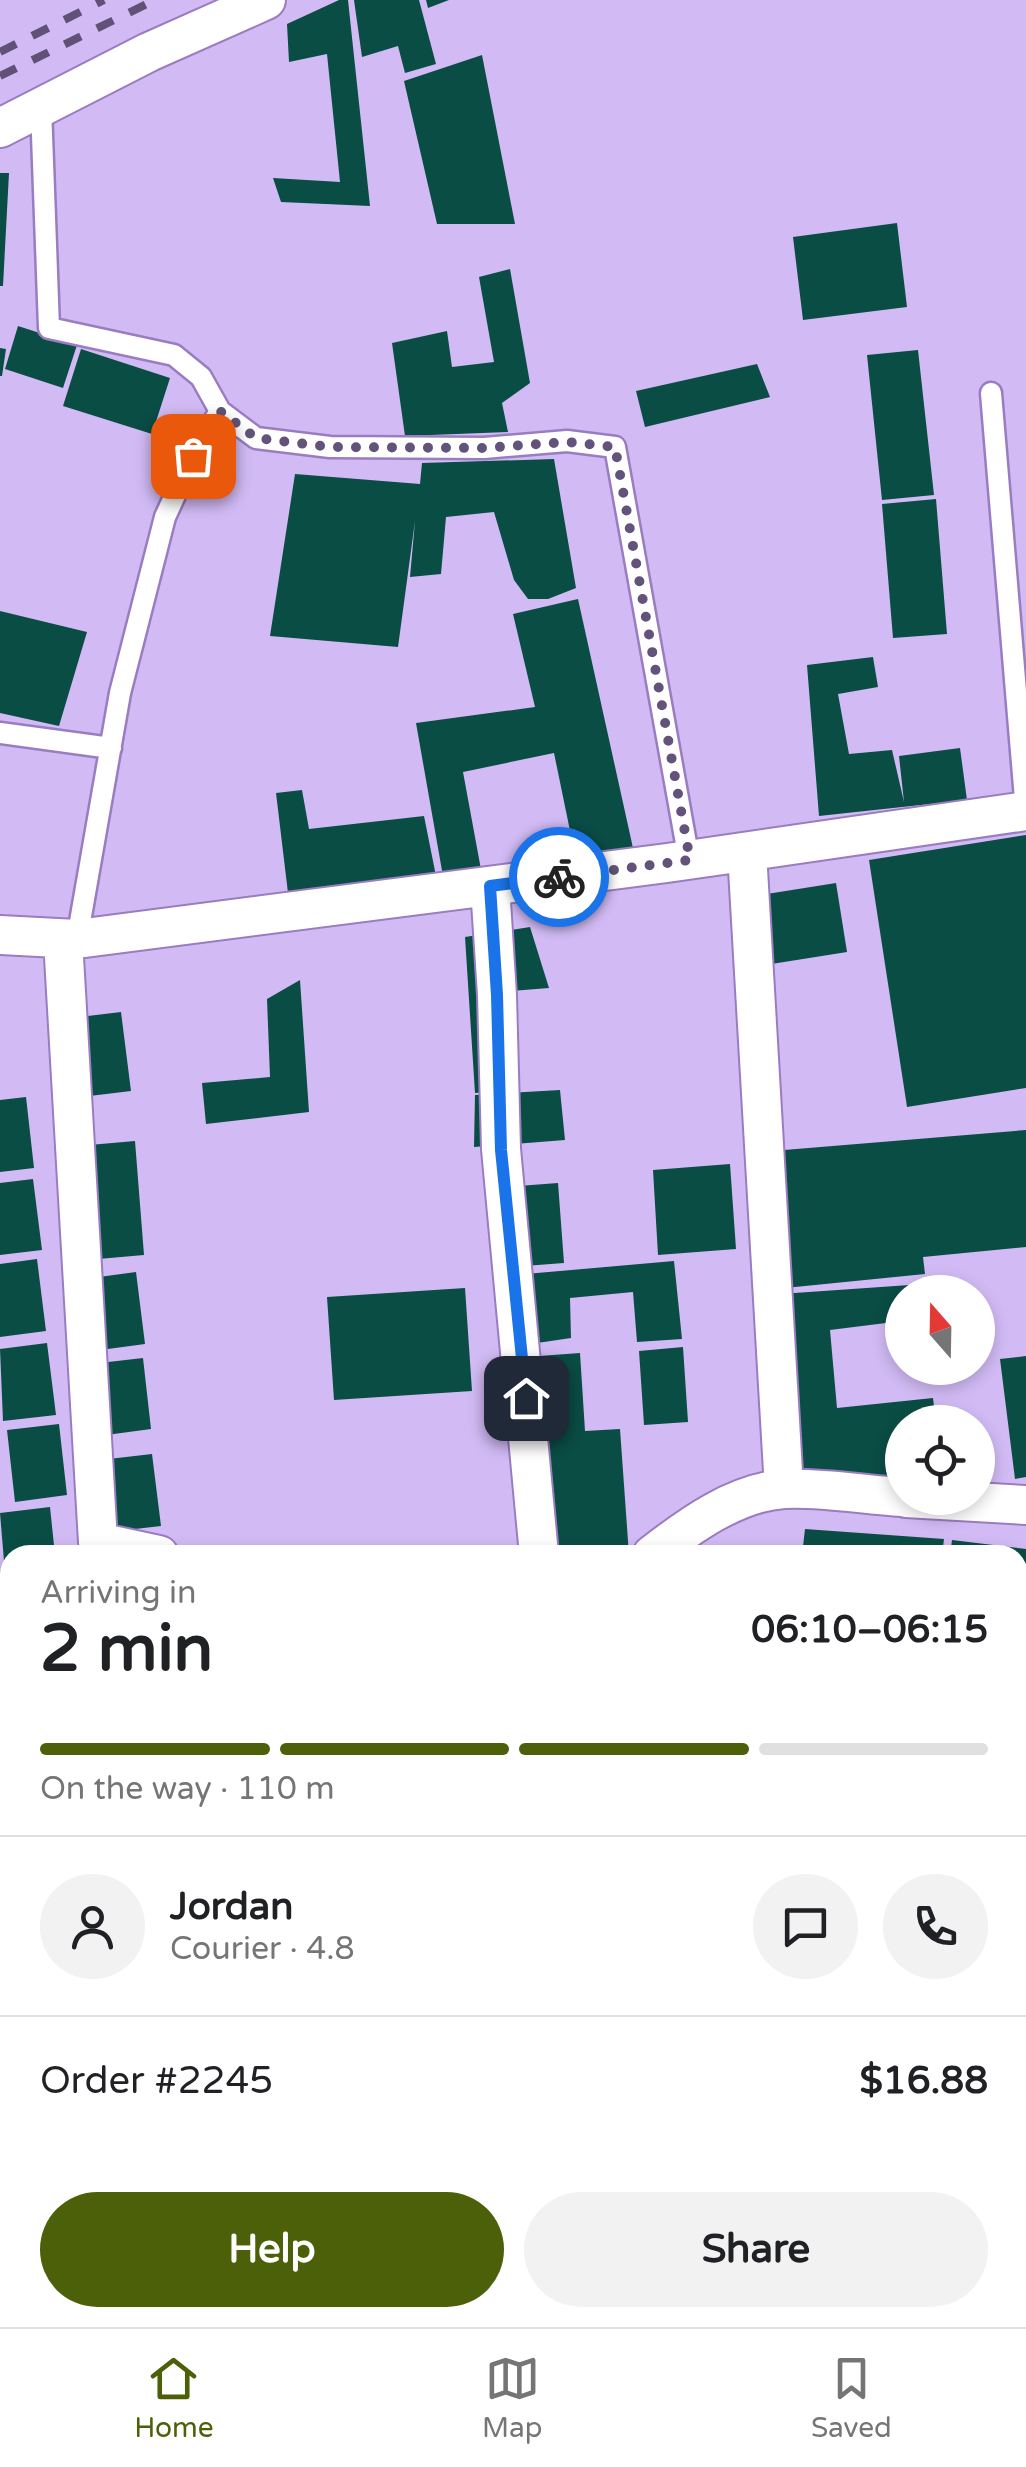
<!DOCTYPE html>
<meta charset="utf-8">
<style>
:root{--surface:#fff;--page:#f2f2f2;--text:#202124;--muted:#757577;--line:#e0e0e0;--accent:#4c6009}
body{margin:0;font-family:"Varela Round",sans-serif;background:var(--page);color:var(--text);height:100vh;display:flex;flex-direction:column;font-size:38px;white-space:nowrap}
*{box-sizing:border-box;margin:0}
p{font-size:32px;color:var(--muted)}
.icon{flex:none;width:55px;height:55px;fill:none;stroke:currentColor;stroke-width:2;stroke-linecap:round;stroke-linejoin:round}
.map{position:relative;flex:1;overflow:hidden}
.drawer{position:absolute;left:0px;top:1545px;width:1028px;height:782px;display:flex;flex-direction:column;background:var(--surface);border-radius:30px 30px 0 0;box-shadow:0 5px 15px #0003}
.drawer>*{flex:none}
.needle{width:65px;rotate:340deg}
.buttons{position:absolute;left:885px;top:1275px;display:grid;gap:20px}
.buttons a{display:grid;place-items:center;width:110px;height:110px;border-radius:50%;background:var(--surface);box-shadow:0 5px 15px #0003;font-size:50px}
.pin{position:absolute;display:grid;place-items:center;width:85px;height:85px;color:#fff;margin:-42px;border-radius:20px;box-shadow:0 5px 15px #0006}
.courier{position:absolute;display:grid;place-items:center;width:100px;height:100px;margin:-50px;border:8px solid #1a73e8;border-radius:50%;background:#fff;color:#222;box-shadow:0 2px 12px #0007}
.summary em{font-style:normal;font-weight:700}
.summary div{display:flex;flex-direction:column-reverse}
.summary{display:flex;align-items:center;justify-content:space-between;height:170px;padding:0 40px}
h1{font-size:65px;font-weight:700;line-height:75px}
.bar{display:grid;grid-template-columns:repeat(4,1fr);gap:15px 10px;align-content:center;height:120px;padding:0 40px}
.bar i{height:12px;border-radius:8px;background:var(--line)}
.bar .on{background:var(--accent)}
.bar p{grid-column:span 4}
.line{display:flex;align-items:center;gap:25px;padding:0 40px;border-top:2px solid var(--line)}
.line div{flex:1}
.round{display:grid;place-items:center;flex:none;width:105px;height:105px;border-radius:52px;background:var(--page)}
.cta{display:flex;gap:20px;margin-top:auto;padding:20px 40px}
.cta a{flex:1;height:115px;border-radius:60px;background:var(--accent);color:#fff;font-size:40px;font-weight:700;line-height:115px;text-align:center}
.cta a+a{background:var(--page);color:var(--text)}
.menu{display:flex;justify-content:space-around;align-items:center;height:140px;border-top:2px solid var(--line);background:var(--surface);font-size:28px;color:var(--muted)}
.menu a{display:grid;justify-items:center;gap:5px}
.menu .on{color:var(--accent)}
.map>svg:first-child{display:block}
.building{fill:#0a4d45}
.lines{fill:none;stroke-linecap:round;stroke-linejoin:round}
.lane-casing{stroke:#9a7cc1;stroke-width:25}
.street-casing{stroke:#9a7cc1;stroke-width:42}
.lane{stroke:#fff;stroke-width:20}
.street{stroke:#fff;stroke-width:38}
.rail{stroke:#615177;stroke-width:8;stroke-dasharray:18 18;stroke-linecap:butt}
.done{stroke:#63537a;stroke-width:10;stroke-dasharray:0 18}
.route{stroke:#1a73e8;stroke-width:12}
</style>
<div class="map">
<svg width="1026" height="2327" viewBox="0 0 1026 2327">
<rect width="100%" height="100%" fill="#d2bbf5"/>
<path class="building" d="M 339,0 L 348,0 L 370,206 L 281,202 L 273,178 L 340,182 L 327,54 L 289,62 L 287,24 Z
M 354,0 L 419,0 L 436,64 L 405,73 L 398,46 L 362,57 Z
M 426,0 L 449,0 L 428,8 Z
M 482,55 L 515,224 L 437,224 L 404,81 Z
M 0,173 L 9,173 L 3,286 L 0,286 Z
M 897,223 L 907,307 L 803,320 L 793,237 Z
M 510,269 L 530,383 L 502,403 L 508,432 L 405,436 L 392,343 L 447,331 L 452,367 L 494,362 L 479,277 Z
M 18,326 L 77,345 L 63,388 L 5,369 Z
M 0,348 L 6,349 L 2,376 L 0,376 Z
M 81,349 L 170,378 L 152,434 L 63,406 Z
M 918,350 L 934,495 L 882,500 L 867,355 Z
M 757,364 L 770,397 L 645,427 L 636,391 Z
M 554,459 L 576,588 L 548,599 L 528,599 L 514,580 L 494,512 L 446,517 L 441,574 L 410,577 L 415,521 L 398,647 L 270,636 L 295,474 L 420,484 L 422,463 Z
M 936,499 L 947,634 L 893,638 L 882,504 Z
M 578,599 L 633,848 L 575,855 L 554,753 L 463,772 L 482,875 L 444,882 L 416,723 L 535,707 L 513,614 Z
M 0,611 L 87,632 L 59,726 L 0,713 Z
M 873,657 L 878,687 L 838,694 L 849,754 L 892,750 L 904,802 L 899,756 L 960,748 L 967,800 L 819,816 L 807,665 Z
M 302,790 L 309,829 L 424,816 L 436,876 L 288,893 L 276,793 Z
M 1026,835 L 1026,1088 L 907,1107 L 869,860 Z
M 836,883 L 847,952 L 747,968 L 736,899 Z
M 530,927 L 549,988 L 499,992 L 506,1091 L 475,1093 L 465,937 Z
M 300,980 L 309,1112 L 206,1124 L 202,1083 L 270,1077 L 267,999 Z
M 121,1012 L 131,1091 L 73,1098 L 63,1019 Z
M 560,1090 L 565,1140 L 474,1147 L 475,1095 Z
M 26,1097 L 34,1168 L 0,1172 L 0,1100 Z
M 1026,1130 L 1026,1247 L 923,1257 L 925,1274 L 785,1288 L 772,1151 Z
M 135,1141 L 144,1255 L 87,1260 L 78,1146 Z
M 730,1164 L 736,1249 L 658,1255 L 653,1170 Z
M 33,1179 L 42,1250 L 0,1255 L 0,1183 Z
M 558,1183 L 564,1263 L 498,1268 L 492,1188 Z
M 37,1259 L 46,1331 L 0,1337 L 0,1264 Z
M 674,1261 L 682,1339 L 637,1342 L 633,1292 L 570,1298 L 571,1338 L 510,1347 L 503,1276 Z
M 136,1272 L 145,1344 L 93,1351 L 84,1279 Z
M 924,1284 L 925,1292 L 902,1292 L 902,1321 L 830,1330 L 837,1408 L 933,1398 L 936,1422 L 902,1422 L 902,1475 L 799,1483 L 780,1294 Z
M 465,1288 L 472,1391 L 334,1400 L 327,1297 Z
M 47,1343 L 56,1415 L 3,1421 L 0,1349 Z
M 683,1347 L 688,1422 L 644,1425 L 639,1351 Z
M 580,1353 L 585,1431 L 620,1429 L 629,1555 L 527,1555 L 512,1358 Z
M 1026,1356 L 1026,1477 L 1015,1479 L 1000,1359 Z
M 143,1358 L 151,1429 L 99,1436 L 91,1364 Z
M 59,1424 L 67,1495 L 15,1502 L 7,1430 Z
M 152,1454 L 161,1526 L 109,1532 L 100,1460 Z
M 50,1507 L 55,1555 L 10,1555 L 10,1584 L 6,1585 L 0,1513 Z
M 805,1529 L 944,1539 L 942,1555 L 802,1555 Z
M 952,1540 L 1026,1549 L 1026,1608 L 1018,1607 L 1018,1555 L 950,1555 Z
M 0,1856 L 10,1858 L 10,1879 L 2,1922 Z
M 1018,1985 L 1026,1985 L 1026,2090 L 1018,2090 Z
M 1018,2121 L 1026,2121 L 1026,2165 L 1018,2165 Z
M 627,2318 L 759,2318 L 759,2327 L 626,2327 Z
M 761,2318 L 792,2318 L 792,2327 L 761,2327 Z"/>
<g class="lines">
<defs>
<path id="lane" d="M 41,107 L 49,328 L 174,355 L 201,377 L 220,411 L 256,438 L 330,447 L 484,448 L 567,441 L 615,447 L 689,860
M 991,393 L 1026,811
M 0,733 L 111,748
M 77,939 L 120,693 L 165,517 L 193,456 L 220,411
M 1018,2107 L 1026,2107
M 7,2247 L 10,2268
M 17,2318 L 18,2327
M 603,2327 L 605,2318"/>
<path id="street" d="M 0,128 L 149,52 L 266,0
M 747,852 L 784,1489
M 490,886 L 497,995 L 501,1149 L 539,1555
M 0,935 L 77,939 L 667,863 L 1026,811
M 63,940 L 98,1542 L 159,1555
M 906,1498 L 1026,1505
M 652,1555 C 689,1526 736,1492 784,1489 C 823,1487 864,1495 902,1497
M 0,1639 L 10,1640"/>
</defs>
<use href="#lane" class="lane-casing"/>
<use href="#street" class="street-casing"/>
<use href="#lane" class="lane"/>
<use href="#street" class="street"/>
<path class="rail" d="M 0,52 L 104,0
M 0,76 L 155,0"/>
</g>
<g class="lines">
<path class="done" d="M 193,456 L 220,411 L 256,438 L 330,447 L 484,448 L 568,442 L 615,447 L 690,860 L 559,877"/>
<path class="route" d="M 526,1398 L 501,1150 L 497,995 L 490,886 L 559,877"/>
</g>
</svg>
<div class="buttons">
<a><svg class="needle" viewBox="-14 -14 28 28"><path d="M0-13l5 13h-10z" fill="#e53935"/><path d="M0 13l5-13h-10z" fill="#757577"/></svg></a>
<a><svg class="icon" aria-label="locate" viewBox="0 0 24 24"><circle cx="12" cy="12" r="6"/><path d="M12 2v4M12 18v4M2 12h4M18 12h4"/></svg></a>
</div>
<div class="pin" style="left:193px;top:456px;background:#ea580c"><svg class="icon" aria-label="bag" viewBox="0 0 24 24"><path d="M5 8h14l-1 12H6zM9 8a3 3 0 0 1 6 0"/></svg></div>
<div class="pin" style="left:526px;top:1398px;background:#1f2937"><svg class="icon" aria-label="home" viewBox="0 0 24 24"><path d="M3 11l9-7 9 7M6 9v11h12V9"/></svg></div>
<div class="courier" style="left:559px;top:877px"><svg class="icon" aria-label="bike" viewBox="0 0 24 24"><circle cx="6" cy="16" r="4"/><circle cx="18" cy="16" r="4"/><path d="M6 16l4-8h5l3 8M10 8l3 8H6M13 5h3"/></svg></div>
<section class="drawer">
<div class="summary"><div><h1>2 min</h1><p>Arriving in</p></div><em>06:10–06:15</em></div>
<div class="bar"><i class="on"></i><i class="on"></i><i class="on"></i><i></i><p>On the way · 110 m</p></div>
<div class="line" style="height:180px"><a class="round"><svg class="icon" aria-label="person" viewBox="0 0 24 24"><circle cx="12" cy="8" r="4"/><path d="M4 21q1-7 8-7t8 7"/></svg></a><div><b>Jordan</b><p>Courier · 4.8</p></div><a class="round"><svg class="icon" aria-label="chat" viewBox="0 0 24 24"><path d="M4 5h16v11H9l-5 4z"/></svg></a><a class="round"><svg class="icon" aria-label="phone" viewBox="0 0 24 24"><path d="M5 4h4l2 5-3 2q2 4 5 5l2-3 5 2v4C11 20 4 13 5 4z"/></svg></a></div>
<div class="line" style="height:130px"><div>Order #2245</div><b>$16.88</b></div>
<div class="cta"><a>Help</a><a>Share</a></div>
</section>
</div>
<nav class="menu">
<a class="on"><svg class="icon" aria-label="home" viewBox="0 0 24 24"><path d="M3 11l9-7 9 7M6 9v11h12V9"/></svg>Home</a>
<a><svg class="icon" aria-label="map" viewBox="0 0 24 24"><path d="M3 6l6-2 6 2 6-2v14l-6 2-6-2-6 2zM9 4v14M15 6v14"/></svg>Map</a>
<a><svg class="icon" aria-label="saved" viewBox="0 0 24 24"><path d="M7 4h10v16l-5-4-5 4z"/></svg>Saved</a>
</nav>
